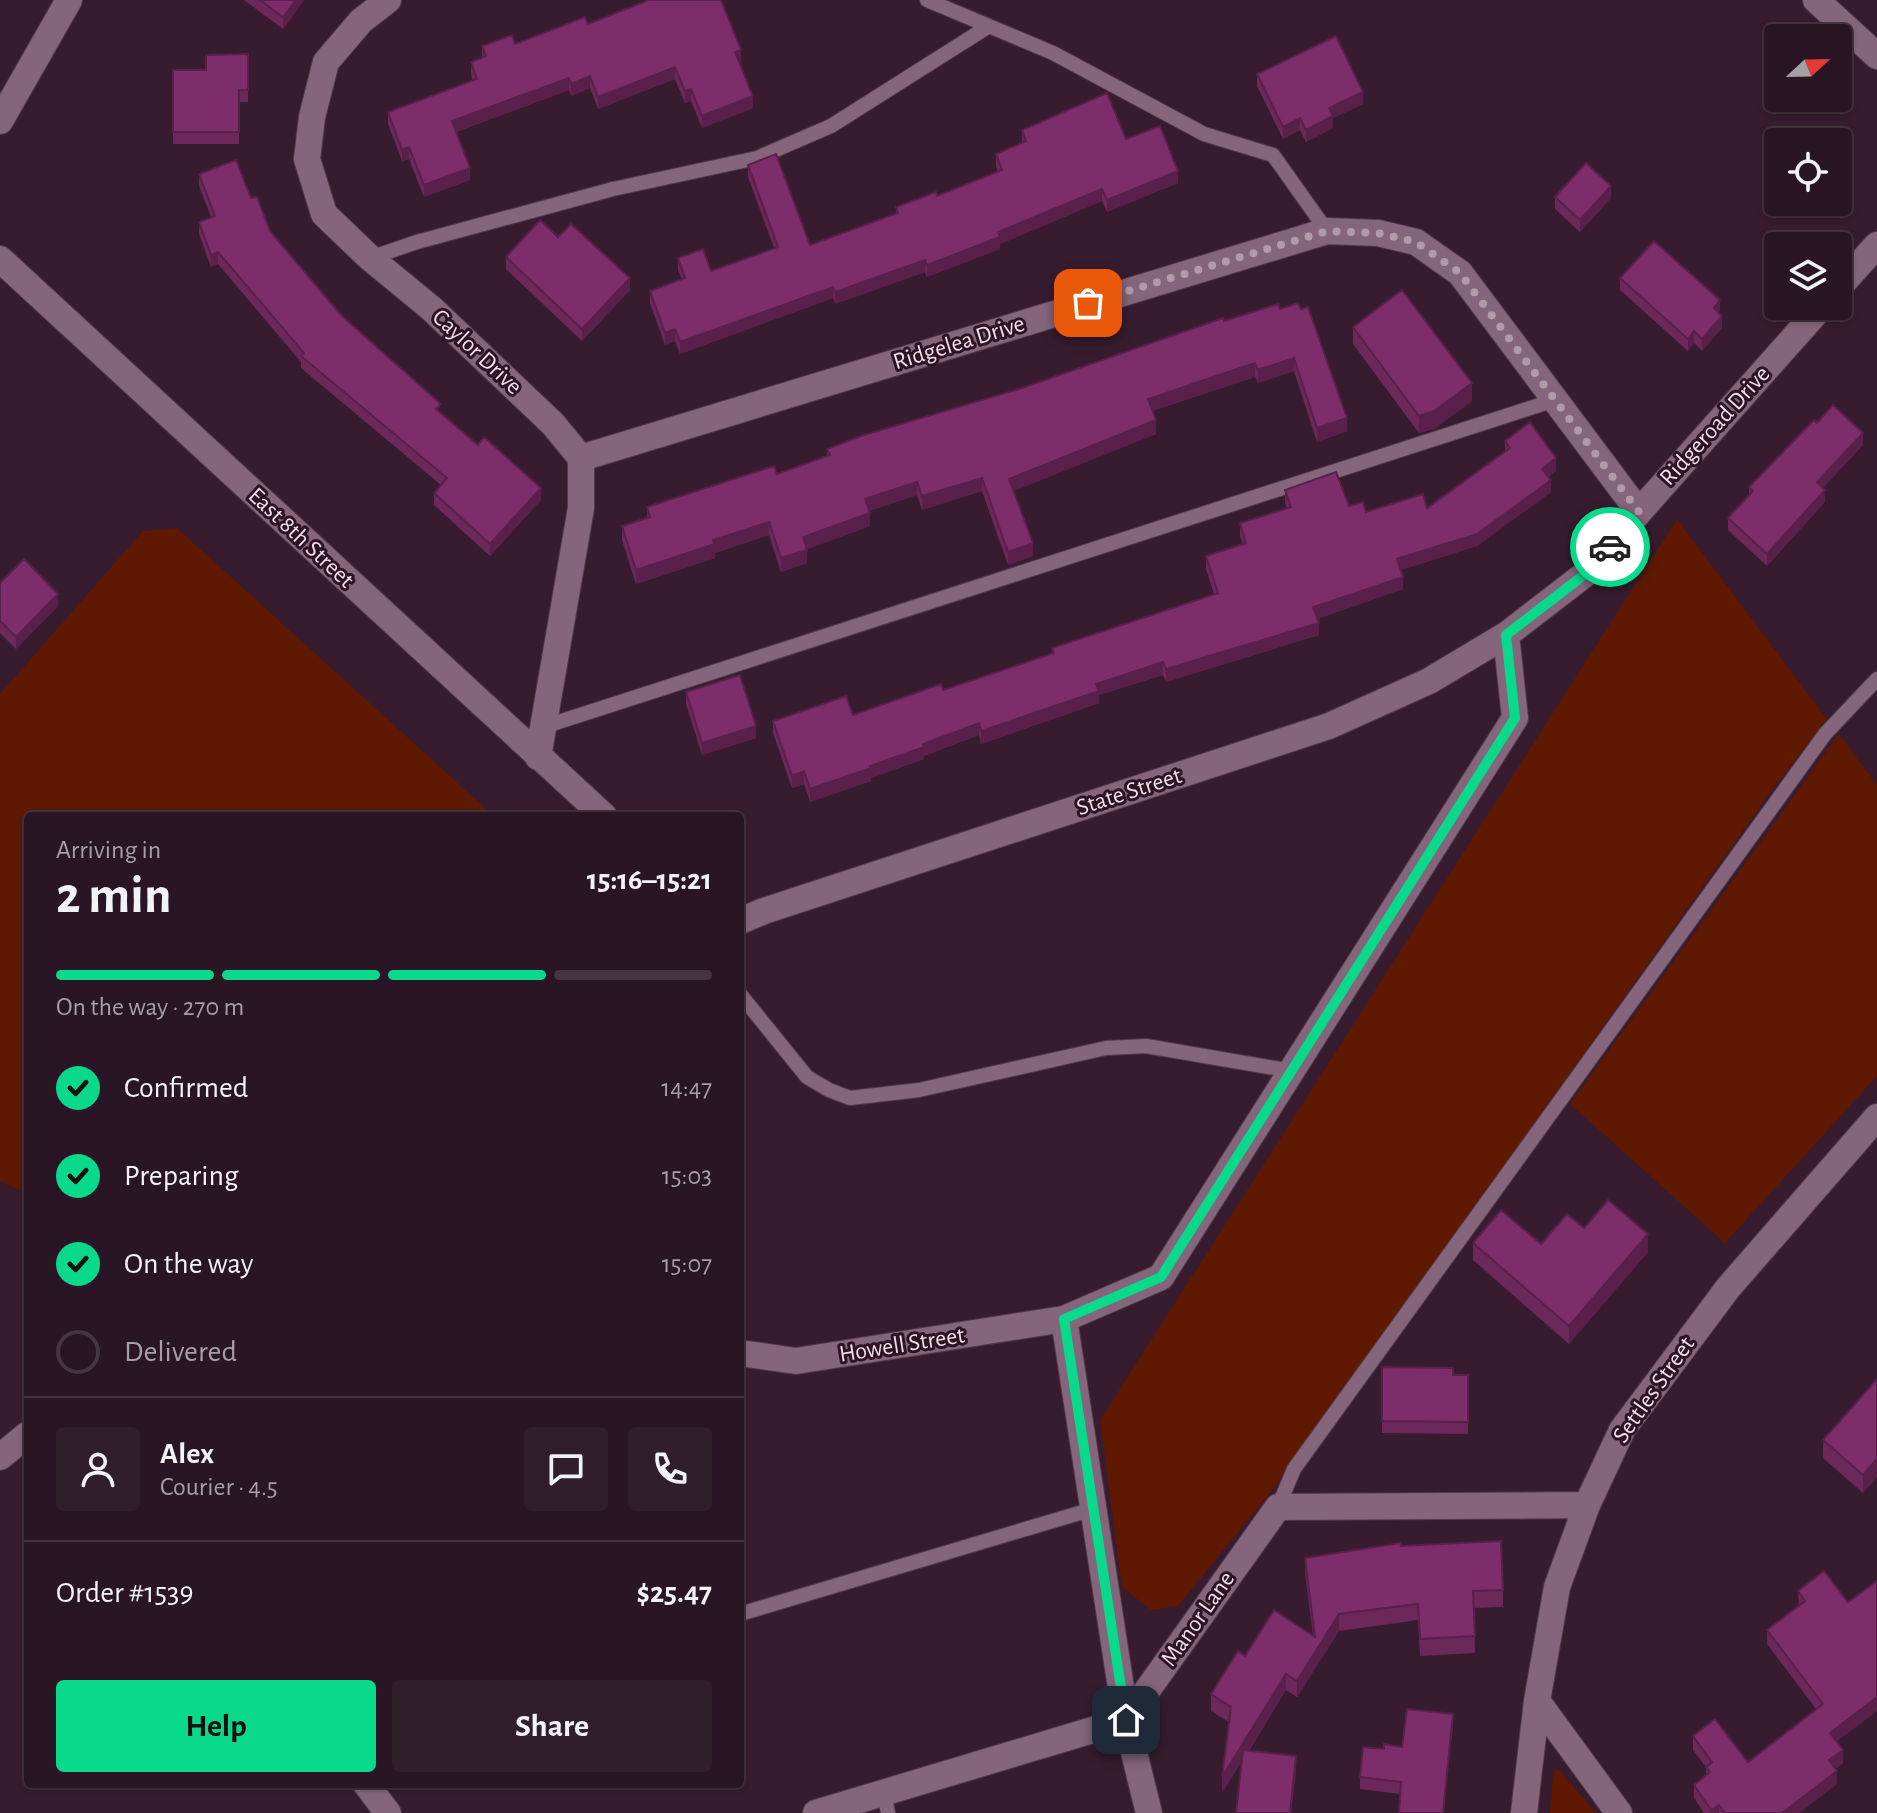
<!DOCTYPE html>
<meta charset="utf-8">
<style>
:root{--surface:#291523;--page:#311e2b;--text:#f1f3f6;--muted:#a59fa6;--line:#453441;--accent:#09d98b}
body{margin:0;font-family:"Alegreya Sans",sans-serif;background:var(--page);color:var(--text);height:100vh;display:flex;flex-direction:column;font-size:30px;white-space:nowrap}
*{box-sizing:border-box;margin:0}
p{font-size:26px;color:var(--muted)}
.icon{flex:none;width:44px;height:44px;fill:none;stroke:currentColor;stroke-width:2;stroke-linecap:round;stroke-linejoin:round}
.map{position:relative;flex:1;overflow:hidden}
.sheet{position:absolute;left:24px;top:812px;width:720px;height:976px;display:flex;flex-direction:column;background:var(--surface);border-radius:8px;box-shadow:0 2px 6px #0004,0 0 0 2px var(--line)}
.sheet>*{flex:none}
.needle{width:52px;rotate:68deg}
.fabs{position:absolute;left:1764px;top:24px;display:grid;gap:16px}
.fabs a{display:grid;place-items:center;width:88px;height:88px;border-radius:8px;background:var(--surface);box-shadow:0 2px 6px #0004,0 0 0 2px var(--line);font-size:40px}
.pin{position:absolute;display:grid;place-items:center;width:68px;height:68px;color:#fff;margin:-34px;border-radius:16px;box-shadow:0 4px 12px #0006}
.courier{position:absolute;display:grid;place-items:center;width:80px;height:80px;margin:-40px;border:6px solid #09d98b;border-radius:50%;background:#fff;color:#222;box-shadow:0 2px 10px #0007}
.head em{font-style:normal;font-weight:600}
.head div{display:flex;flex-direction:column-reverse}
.head{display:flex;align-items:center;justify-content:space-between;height:136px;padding:0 32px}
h1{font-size:52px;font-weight:600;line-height:60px}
.bar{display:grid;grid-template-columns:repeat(4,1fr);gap:12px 8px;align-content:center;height:96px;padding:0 32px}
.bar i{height:10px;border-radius:6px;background:var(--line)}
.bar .selected{background:var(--accent)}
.bar p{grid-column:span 4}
.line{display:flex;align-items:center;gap:20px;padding:0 32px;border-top:2px solid var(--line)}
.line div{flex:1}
.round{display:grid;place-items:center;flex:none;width:84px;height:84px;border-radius:8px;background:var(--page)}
ol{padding:0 32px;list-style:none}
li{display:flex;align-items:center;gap:24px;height:88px}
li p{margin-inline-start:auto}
li .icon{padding:8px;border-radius:50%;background:var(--accent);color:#111;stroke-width:4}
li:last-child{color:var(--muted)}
li i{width:44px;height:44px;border:4px solid var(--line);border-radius:50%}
.cta{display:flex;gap:16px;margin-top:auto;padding:16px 32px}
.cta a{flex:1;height:92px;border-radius:8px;background:var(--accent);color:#111;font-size:32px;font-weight:600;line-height:92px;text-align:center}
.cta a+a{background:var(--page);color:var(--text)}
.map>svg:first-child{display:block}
.green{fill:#5e1900}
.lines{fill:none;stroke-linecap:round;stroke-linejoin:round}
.service-casing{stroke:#503a4a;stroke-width:16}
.minor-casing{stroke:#503a4a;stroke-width:28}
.service{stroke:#85657b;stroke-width:14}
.minor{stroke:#85657b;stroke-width:26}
.wall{fill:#6c275b}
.shaded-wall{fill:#58204a}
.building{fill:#7d2d6a;stroke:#58204a;stroke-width:2}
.done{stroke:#b09ba9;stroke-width:8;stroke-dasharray:0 14.4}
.route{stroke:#09d98b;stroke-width:10}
.labels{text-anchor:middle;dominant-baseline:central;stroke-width:6;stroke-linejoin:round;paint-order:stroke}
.street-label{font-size:24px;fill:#f1dfeb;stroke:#2d1326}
</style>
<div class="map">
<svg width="1877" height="1813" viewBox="0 0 1877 1813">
<rect width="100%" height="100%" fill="#371c2f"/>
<path class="green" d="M 1677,519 L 1827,719 L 1772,790 L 1273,1489 L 1178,1606 L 1151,1610 L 1122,1587 L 1100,1420 Z
M 177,528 L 494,816 L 28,816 L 28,1194 L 0,1181 L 0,694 L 143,531 Z
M 1839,734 L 1877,785 L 1877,1076 L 1725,1243 L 1570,1104 Z
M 1556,1770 L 1560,1771 L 1596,1813 L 1550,1813 L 1553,1774 Z"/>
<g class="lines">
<defs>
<path id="service" d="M 927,0 L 1053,53 L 1204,134 L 1273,155 L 1327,231
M 370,258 L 417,242 L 613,189 L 757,158 L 831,126 L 989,26
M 543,727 L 1555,400
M 740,994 L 807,1077 L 829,1090 L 850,1098 L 919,1090 L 1106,1048 L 1146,1046 L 1292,1071
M 1278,1507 L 1294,1469 L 1825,734 L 1877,679
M 740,1614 L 1093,1509
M 884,1793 L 888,1813"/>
<path id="minor" d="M 388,0 L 361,21 L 326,62 L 312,117 L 307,159 L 324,214 L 370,258 L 432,309 L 553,424 L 581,458 L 581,508 L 538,757
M 1816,0 L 1877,56
M 0,121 L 69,0
M 0,259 L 604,816
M 1838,288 L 1877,245
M 581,458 L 1327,231 L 1378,233 L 1416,242 L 1460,273 L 1639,512
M 740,921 L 764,911 L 1329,726 L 1429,681 L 1506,635
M 1064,1319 L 1126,1720 L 1149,1813
M 740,1353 L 796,1361 L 1064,1319 L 1161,1277 L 1515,718 L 1506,635 L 1593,568 L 1639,512 L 1822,306
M 0,1457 L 28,1434
M 1537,1701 L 1619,1813
M 366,1784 L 388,1813
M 816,1813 L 1126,1720 L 1278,1507 L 1587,1505
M 1524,1813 L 1537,1701 L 1557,1587 L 1587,1505 L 1622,1430 L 1728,1288 L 1877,1117"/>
</defs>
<use href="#service" class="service-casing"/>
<use href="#minor" class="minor-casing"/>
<use href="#service" class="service"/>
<use href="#minor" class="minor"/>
</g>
<path class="wall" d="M 244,0 L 304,0 L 283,29 Z
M 588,24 L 741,62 L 739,63 L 753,108 L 702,128 L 691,101 L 685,103 L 675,79 L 598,109 L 590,88 L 571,96 L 569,90 L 456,132 L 470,180 L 424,197 L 409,159 L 402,161 L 388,124 L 388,112 L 473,81 L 471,74 L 471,62 L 482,58 L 482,46 L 515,44 Z
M 248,54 L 248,102 L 239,102 L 239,144 L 173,144 L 173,70 L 206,70 Z
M 1257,74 L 1363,104 L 1333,118 L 1333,128 L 1306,142 L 1300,130 L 1283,139 L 1257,86 Z
M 1022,130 L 1126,139 L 1178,183 L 1107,212 L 1102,201 L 1000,244 L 1000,249 L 927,277 L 925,272 L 835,304 L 833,298 L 680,354 L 675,341 L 665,345 L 650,303 L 650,291 L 682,279 L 678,270 L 678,258 L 711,271 L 774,248 L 748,177 L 748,165 L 810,245 L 896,214 L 896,207 L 937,196 L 998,172 L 996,166 L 996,154 L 1022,143 Z
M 199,174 L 251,198 L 270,231 L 341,315 L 441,413 L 541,500 L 490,556 L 434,505 L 434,493 L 441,485 L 301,368 L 301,362 L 218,264 L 211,267 L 199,234 L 199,222 L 211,217 L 199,186 Z
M 1555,197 L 1611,198 L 1580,232 L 1555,209 Z
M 558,237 L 630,290 L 582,341 L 506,269 L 506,257 Z
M 1620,278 L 1720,312 L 1719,314 L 1722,328 L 1702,351 L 1694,343 L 1688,351 L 1620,290 Z
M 1280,309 L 1347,431 L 1317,442 L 1294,371 L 1258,383 L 1255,377 L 1152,411 L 1156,434 L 1013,491 L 1033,556 L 1008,565 L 982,491 L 922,510 L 917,495 L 869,511 L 870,526 L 807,549 L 807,563 L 781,572 L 769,535 L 715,553 L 715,558 L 636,584 L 622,540 L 622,526 L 647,518 L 647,507 L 777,474 L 827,455 L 827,449 L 1019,389 L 1224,321 Z
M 1353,327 L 1472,401 L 1434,429 L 1419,433 L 1353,344 Z
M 1817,423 L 1863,445 L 1823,488 L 1825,502 L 1767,566 L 1728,530 L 1728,518 L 1749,496 L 1749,487 Z
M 1505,441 L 1556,471 L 1548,477 L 1551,492 L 1477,546 L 1401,570 L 1403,589 L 1317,619 L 1319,635 L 1166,682 L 1163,675 L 1099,695 L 1099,703 L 981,744 L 979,735 L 924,756 L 924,759 L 871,778 L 871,781 L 810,802 L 804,784 L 792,788 L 773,733 L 773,721 L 853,715 L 943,690 L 1052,654 L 1052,648 L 1214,594 L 1206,569 L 1206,556 L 1243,544 L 1240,536 L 1240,523 L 1287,508 L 1285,503 L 1285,490 L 1366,512 L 1427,508 L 1505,451 Z
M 0,583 L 58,606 L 16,649 L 0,633 Z
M 686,692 L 756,738 L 702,755 L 686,704 Z
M 1584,1228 L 1648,1252 L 1569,1344 L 1473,1260 L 1473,1243 L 1541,1244 Z
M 1382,1367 L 1453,1375 L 1468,1375 L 1468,1434 L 1382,1433 Z
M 1877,1379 L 1877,1477 L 1863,1493 L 1823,1458 L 1823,1440 Z
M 1401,1546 L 1503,1590 L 1503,1607 L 1474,1608 L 1475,1653 L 1420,1656 L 1418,1620 L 1339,1631 L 1297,1697 L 1286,1690 L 1249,1751 L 1296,1770 L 1291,1813 L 1236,1813 L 1242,1761 L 1222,1793 L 1229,1722 L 1211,1711 L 1211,1694 L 1245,1656 L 1313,1635 L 1305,1574 L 1305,1558 Z
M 1877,1581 L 1877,1711 L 1837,1741 L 1843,1763 L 1835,1769 L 1837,1784 L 1799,1813 L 1704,1813 L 1694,1798 L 1694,1785 L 1706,1776 L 1706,1767 L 1693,1750 L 1693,1736 L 1748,1762 L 1816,1709 L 1767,1644 L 1767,1630 L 1799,1606 L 1798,1591 L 1848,1602 Z
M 1453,1726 L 1443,1813 L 1400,1794 L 1360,1789 L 1360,1777 L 1402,1747 Z"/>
<path class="shaded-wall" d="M 296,0 L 304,0 L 283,29 L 283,17 Z
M 741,50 L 741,62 L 735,64 L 735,52 Z
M 675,67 L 675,79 L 598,109 L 598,97 Z
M 590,76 L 590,88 L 571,96 L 571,84 Z
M 569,78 L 569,90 L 452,133 L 452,121 Z
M 691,89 L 691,101 L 685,103 L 685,91 Z
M 1363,92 L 1363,104 L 1333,118 L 1333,128 L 1306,142 L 1306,130 L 1329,108 Z
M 753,96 L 753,108 L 702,128 L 702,116 Z
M 1300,118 L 1300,130 L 1283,139 L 1283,127 Z
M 409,147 L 409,159 L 402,161 L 402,150 Z
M 470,168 L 470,180 L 424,197 L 424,185 Z
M 1178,171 L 1178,183 L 1107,212 L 1107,200 Z
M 1611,186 L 1611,198 L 1580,232 L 1580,220 Z
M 1102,189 L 1102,201 L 1000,244 L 1000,249 L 927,277 L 927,265 L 998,232 Z
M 218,252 L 218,264 L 211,267 L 211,255 Z
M 925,260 L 925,272 L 835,304 L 835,292 Z
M 630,278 L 630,290 L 582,341 L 582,329 Z
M 833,287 L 833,298 L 680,354 L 680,342 Z
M 1720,300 L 1720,312 L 1714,320 L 1714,308 Z
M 1722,316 L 1722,328 L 1702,351 L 1702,339 Z
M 675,329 L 675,341 L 665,345 L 665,333 Z
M 1694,331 L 1694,343 L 1688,351 L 1688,339 Z
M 1294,358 L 1294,371 L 1258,383 L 1258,370 Z
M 1255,363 L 1255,377 L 1148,412 L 1148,399 Z
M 1472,383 L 1472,401 L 1434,429 L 1419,433 L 1419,416 Z
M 1347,418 L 1347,431 L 1317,442 L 1317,428 Z
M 1156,420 L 1156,434 L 1009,493 L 1009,479 Z
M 1863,433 L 1863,445 L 1817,494 L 1817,482 Z
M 1556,458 L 1556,471 L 1542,481 L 1542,469 Z
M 982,478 L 982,491 L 922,510 L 922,496 Z
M 1551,480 L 1551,492 L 1477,546 L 1397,571 L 1397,559 Z
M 917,482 L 917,495 L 865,512 L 865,499 Z
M 541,488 L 541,500 L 490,556 L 490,544 Z
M 1825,490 L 1825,502 L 1767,566 L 1767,554 Z
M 870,513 L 870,526 L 803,551 L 803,537 Z
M 769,522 L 769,535 L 715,553 L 715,558 L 636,584 L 636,570 L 713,540 Z
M 1033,543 L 1033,556 L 1008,565 L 1008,552 Z
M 807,550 L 807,563 L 781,572 L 781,558 Z
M 1403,577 L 1403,589 L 1313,620 L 1313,607 Z
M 58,594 L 58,606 L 16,649 L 16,637 Z
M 1319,623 L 1319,635 L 1166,682 L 1166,669 Z
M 1163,662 L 1163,675 L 1099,695 L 1099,703 L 981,744 L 981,731 L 1096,684 Z
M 979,723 L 979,735 L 924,756 L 924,759 L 871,778 L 871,781 L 810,802 L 810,789 L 923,744 Z
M 756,726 L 756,738 L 702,755 L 702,743 Z
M 804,771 L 804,784 L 792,788 L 792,776 Z
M 1648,1234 L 1648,1252 L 1569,1344 L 1569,1326 Z
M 1877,1459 L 1877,1477 L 1863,1493 L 1863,1475 Z
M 1339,1614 L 1339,1631 L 1297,1697 L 1297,1681 Z
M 1286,1674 L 1286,1690 L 1222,1793 L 1222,1777 Z
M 1877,1697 L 1877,1711 L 1830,1746 L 1830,1733 Z
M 1453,1714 L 1453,1726 L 1443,1813 L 1443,1802 Z
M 1843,1750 L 1843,1763 L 1829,1774 L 1829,1760 Z
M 1296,1756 L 1296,1770 L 1291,1813 L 1290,1813 Z
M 1837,1771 L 1837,1784 L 1799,1813 L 1782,1813 Z
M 1719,1805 L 1719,1813 L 1711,1813 L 1711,1810 Z"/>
<path class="building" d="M 260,0 L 296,0 L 283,17 Z
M 649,0 L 721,0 L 741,50 L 735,52 L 753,96 L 702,116 L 691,89 L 685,91 L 675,67 L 598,97 L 590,76 L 571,84 L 569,78 L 452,121 L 470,168 L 424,185 L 409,147 L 402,150 L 388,112 L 477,79 L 471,62 L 486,56 L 482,46 L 512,35 L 515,44 L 585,17 L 588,24 Z
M 1336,36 L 1363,92 L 1329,108 L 1333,116 L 1306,130 L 1300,118 L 1283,127 L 1257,74 Z
M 248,54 L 248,90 L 239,90 L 239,132 L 173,132 L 173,70 L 206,70 L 206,55 Z
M 1107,93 L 1126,139 L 1160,126 L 1178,171 L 1107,200 L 1102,189 L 998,232 L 1000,237 L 927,265 L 925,260 L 835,292 L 833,287 L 680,342 L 675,329 L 665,333 L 650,291 L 685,278 L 678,258 L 703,249 L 711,271 L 778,247 L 748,165 L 776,154 L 810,245 L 898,213 L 896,207 L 936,192 L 937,196 L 1002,170 L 996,154 L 1026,141 L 1022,130 Z
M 236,160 L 251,198 L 257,197 L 270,231 L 341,315 L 441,404 L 436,409 L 478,445 L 484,437 L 541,488 L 490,544 L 434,493 L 447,478 L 301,356 L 304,353 L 218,252 L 211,255 L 199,222 L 215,216 L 199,174 Z
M 1586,163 L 1611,186 L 1580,220 L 1555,197 Z
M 540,220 L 558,237 L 571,224 L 630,278 L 582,329 L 506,257 Z
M 1654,241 L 1720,300 L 1714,308 L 1722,316 L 1702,339 L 1694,331 L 1688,339 L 1620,278 Z
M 1402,290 L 1472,383 L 1434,411 L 1419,416 L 1353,327 Z
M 1298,303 L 1301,309 L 1308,307 L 1347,418 L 1317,428 L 1294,358 L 1258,370 L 1255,363 L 1148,399 L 1156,420 L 1009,479 L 1033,543 L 1008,552 L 982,478 L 922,496 L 917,482 L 865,499 L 870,513 L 803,537 L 807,550 L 781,558 L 769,522 L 713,540 L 715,544 L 636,570 L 622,526 L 650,517 L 647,507 L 774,466 L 777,474 L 830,455 L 827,449 L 861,436 L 1019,389 L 1223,318 L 1224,321 L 1278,304 L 1280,309 Z
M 1833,405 L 1863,433 L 1817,482 L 1825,490 L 1767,554 L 1728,518 L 1753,491 L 1749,487 L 1814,420 L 1817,423 Z
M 1530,422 L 1556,458 L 1542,469 L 1551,480 L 1477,534 L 1397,559 L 1403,577 L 1313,607 L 1319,623 L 1166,669 L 1163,662 L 1096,684 L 1099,691 L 981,731 L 979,723 L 923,744 L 924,747 L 870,766 L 871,768 L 810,789 L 804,771 L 792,776 L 773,721 L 846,696 L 853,715 L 941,684 L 943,690 L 1054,653 L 1052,648 L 1218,593 L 1206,556 L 1246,543 L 1240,523 L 1291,507 L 1285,490 L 1336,472 L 1349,506 L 1363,502 L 1366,512 L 1423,494 L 1427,508 L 1510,448 L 1505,441 Z
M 24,559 L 58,594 L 16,637 L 0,621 L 0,583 Z
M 740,675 L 756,726 L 702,743 L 686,692 Z
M 1608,1200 L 1648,1234 L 1569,1326 L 1473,1243 L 1501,1210 L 1541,1244 L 1567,1214 L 1584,1228 Z
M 1382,1367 L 1453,1368 L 1453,1375 L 1468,1375 L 1468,1422 L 1382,1421 Z
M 1877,1379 L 1877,1459 L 1863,1475 L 1823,1440 Z
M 1501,1541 L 1503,1590 L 1473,1591 L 1475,1636 L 1420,1639 L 1418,1604 L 1339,1614 L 1297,1681 L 1286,1674 L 1222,1777 L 1231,1707 L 1211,1694 L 1238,1651 L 1245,1656 L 1274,1610 L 1315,1637 L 1305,1558 L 1400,1543 L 1401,1546 Z
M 1824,1571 L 1848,1602 L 1877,1581 L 1877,1697 L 1830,1733 L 1843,1750 L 1829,1760 L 1837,1771 L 1782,1813 L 1725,1813 L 1719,1805 L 1711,1810 L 1694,1785 L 1710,1772 L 1706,1767 L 1712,1762 L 1693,1736 L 1715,1719 L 1748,1762 L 1823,1704 L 1767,1630 L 1805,1601 L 1798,1591 Z
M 1407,1709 L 1453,1714 L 1443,1813 L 1399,1813 L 1401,1782 L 1360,1777 L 1363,1747 L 1384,1749 L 1384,1744 L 1402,1747 Z
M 1243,1750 L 1296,1756 L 1290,1813 L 1236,1813 Z"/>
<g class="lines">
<path class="done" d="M 1088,303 L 1327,231 L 1378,233 L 1416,242 L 1460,273 L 1639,512 L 1610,547"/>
<path class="route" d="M 1126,1720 L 1064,1319 L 1161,1277 L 1515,718 L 1506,635 L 1593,568 L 1610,547"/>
</g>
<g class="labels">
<g class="street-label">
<text transform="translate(959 343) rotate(-17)">Ridgelea Drive</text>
<text transform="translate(477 352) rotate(43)">Caylor Drive</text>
<text transform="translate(1715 426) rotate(-48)">Ridgeroad Drive</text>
<text transform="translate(301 538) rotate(43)">East 8th Street</text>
<text transform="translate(1129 792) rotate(-18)">State Street</text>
<text transform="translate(902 1345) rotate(-9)">Howell Street</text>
<text transform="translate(1654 1390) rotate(-55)">Settles Street</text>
<text transform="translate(1198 1619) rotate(-55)">Manor Lane</text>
</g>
</g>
</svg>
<div class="fabs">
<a><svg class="needle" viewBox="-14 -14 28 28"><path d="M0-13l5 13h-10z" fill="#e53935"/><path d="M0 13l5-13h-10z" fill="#a59fa6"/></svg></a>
<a><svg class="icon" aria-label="locate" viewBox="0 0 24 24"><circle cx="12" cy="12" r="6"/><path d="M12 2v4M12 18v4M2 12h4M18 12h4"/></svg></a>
<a><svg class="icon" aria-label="layers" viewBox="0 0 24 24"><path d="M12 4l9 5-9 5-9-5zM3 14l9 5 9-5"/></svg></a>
</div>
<div class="pin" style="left:1088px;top:303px;background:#ea580c"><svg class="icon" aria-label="bag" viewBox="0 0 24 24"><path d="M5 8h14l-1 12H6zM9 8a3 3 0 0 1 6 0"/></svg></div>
<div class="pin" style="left:1126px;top:1720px;background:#1f2937"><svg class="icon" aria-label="home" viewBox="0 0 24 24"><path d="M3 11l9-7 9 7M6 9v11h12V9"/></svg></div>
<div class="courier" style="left:1610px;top:547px"><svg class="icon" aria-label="car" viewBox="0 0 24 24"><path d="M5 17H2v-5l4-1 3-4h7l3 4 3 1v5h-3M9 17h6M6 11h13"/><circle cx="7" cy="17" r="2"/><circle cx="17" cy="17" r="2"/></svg></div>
<section class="sheet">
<div class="head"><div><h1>2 min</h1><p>Arriving in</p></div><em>15:16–15:21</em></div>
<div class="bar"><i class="selected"></i><i class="selected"></i><i class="selected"></i><i></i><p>On the way · 270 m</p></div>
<ol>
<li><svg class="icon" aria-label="check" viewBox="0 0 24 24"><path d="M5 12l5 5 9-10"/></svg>Confirmed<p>14:47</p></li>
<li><svg class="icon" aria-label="check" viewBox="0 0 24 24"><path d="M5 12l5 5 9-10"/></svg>Preparing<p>15:03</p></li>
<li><svg class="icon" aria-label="check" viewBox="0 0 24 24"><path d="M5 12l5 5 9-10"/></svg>On the way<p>15:07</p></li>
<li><i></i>Delivered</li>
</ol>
<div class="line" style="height:144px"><a class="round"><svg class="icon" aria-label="person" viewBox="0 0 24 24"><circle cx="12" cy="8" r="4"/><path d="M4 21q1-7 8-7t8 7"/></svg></a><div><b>Alex</b><p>Courier · 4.5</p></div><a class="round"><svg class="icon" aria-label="chat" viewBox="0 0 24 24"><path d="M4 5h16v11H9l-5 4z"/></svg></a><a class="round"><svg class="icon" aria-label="phone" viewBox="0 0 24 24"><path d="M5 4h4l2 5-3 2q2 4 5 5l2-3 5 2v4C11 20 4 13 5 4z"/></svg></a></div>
<div class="line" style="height:104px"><div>Order #1539</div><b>$25.47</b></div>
<div class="cta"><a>Help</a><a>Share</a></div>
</section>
</div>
